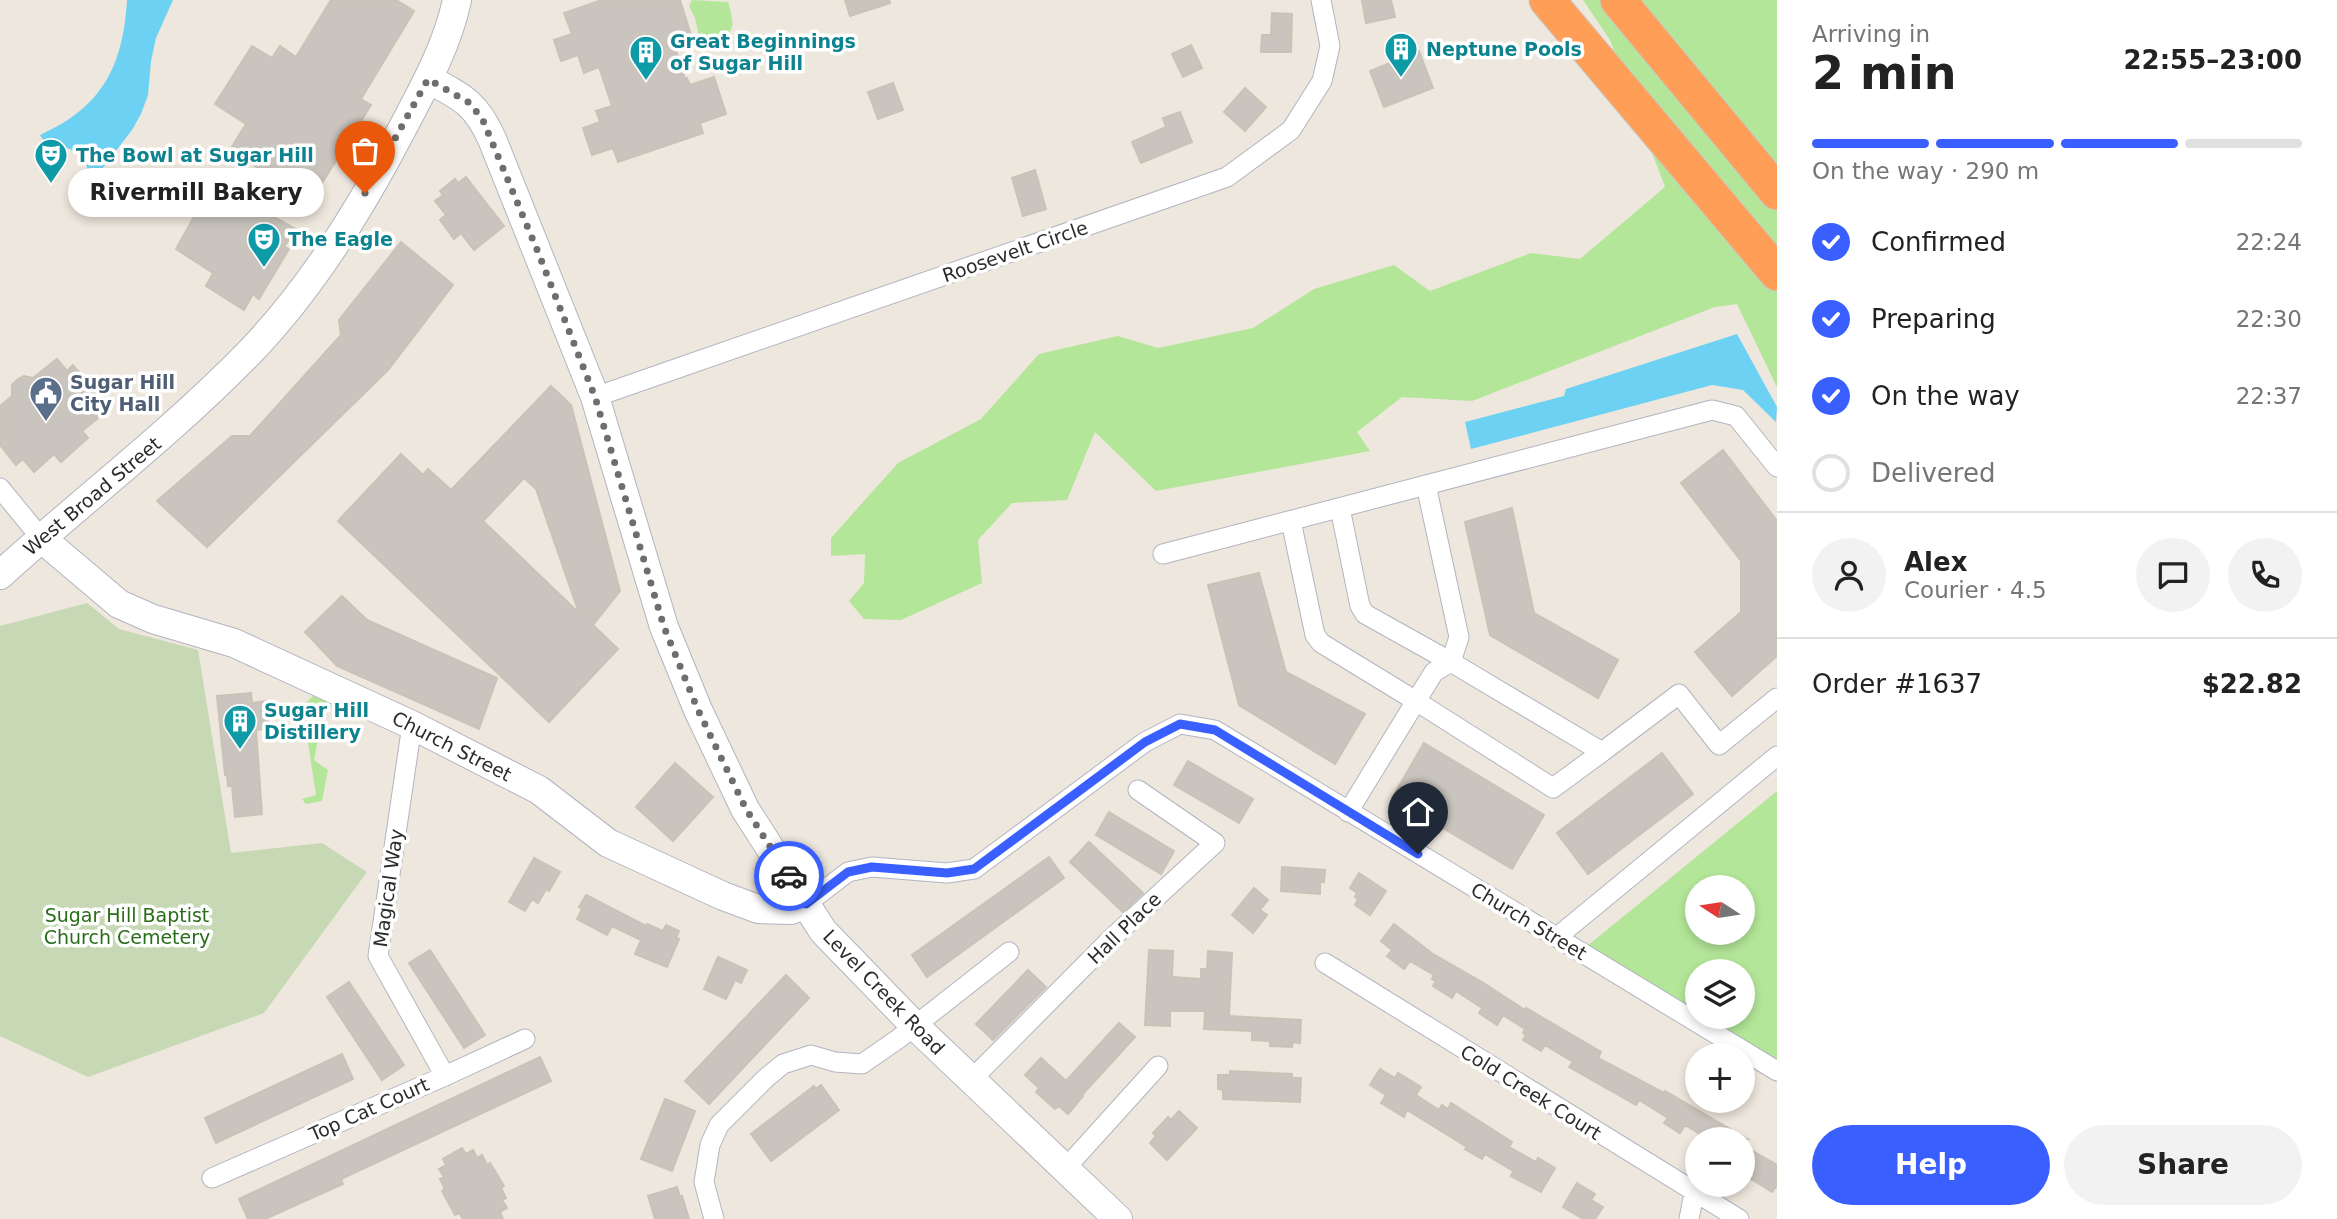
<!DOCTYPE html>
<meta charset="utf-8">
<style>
:root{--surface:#fff;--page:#f2f2f2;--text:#222;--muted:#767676;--line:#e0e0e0;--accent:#3960ff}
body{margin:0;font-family:"DejaVu Sans",sans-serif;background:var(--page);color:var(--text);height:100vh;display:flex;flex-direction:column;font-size:26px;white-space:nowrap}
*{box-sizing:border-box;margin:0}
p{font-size:23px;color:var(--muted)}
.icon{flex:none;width:38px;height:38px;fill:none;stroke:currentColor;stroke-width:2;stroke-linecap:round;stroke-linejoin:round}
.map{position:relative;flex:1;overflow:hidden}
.details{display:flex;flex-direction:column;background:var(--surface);width:560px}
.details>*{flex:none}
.needle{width:46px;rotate:282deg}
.buttons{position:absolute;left:1685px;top:875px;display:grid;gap:14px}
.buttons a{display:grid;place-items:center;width:70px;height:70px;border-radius:50%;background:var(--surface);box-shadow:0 4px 10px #0003;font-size:35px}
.pin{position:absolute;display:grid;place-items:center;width:60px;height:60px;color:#fff;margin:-72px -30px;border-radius:50% 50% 50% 0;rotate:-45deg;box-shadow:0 0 7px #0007}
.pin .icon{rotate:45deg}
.courier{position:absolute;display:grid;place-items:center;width:70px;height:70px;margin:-35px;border:5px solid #3960ff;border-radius:50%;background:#fff;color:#222;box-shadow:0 2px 9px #0007}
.bubble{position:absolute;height:49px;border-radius:24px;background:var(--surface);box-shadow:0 4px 10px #0003;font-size:23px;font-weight:600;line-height:49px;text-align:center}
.headline em{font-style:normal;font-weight:600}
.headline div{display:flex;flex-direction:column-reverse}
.headline{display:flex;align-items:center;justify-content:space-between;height:119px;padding:0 35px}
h1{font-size:46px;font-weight:600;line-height:52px}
.bar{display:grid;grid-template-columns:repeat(4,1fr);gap:10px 7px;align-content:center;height:84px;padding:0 35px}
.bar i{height:9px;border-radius:5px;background:var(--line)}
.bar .current{background:var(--accent)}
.bar p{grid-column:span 4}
.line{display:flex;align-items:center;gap:18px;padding:0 35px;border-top:2px solid var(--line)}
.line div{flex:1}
.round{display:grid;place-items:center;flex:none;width:74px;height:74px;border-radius:37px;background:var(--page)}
ol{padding:0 35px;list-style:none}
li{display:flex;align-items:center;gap:21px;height:77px}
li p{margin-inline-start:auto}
li .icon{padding:7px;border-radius:50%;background:var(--accent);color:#fff;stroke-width:4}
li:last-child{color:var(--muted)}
li i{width:38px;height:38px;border:4px solid var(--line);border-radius:50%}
.primary-button{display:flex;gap:14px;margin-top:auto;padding:14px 35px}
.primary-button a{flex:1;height:80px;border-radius:42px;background:var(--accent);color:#fff;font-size:28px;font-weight:600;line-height:80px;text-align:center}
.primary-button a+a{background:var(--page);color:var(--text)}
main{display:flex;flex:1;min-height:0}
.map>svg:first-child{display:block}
.green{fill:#b3e698;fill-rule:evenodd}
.cemetery{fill:#c6d8b4}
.water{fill:#6dd1f3}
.building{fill:#c9c4bd;stroke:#c9c3b7;stroke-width:2;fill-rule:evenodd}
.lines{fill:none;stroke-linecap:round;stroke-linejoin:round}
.street-casing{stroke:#b2b4c0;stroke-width:21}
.secondary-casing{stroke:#b2b4c0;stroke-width:30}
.highway-casing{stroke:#c8c8c8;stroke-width:37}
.street{stroke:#fff;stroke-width:19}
.secondary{stroke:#fff;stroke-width:28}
.highway{stroke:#ff9f57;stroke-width:35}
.done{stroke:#706d6a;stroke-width:7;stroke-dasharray:0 12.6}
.route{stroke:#3960ff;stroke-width:9}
.labels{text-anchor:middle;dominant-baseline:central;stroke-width:7;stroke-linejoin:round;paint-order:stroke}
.culture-label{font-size:19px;font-weight:bold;fill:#0d838f;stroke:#fff;text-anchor:start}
.street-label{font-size:19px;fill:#2c2c2c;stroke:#fff}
.service-label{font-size:19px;font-weight:bold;fill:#4e5e75;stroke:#fff;text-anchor:start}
.park-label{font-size:19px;fill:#2a6d18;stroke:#fff}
</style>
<main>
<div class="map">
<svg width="1777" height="1219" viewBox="0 0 1777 1219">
<rect width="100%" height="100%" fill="#eee7dd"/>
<path class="green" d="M 692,0 L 728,2 C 736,29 735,34 708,44 L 700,40 L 695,18 L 689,6 Z
M 1583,0 L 1777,0 L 1777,387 L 1737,304 L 1715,307 L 1472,401 L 1402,397 L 1357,432 L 1370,451 L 1156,491 L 1095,432 L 1067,500 L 1012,503 L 978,540 L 982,583 L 901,620 L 864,619 L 849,601 L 864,583 L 865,554 L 831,556 L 831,538 L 898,463 L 981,419 L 1039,354 L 1118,336 L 1158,348 L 1253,328 L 1314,289 L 1394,265 L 1430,291 L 1531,253 L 1580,259 L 1665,187 L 1610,40 Z
M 315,694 L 336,705 L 336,712 L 324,707 L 314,760 L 328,770 L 322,801 L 306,804 L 302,799 L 316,795 L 307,736 L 296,733 L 297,726 L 311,731 L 318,712 L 305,707 L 305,704 Z
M 1777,791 L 1777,1068 L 1586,947 ZM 1698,887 L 1743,887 L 1743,933 L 1698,933 ZM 1698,971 L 1743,971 L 1743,1017 L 1698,1017 Z"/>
<path class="cemetery" d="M 87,603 L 119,629 L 198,650 L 231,853 L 322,843 L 367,872 L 264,1013 L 88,1077 L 0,1036 L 0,626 Z"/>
<path class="water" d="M 127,0 L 173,0 L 156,38 L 151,61 L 148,95 L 141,114 L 132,130 L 102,169 L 98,189 L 88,186 C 93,159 73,143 47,146 L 40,135 C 102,107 123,67 127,0 Z
M 1737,334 L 1777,407 L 1776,422 L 1743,390 L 1712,385 L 1471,449 L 1465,422 L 1564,396 L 1566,389 Z"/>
<path class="building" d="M 331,0 L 396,0 L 414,11 L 361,99 L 371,105 L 310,202 L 230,150 L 246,124 L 215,104 L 252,46 L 272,58 L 280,46 L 296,57 Z
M 602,0 L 680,0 L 692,38 L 674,44 L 685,79 L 687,78 L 690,85 L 714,77 L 726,114 L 700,123 L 703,133 L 618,162 L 613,148 L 592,155 L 583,128 L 600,122 L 596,111 L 612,106 L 599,67 L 584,73 L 578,55 L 561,61 L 554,40 L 572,34 L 564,13 Z
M 845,0 L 889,0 L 890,3 L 850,16 Z
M 1362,0 L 1391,0 L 1395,17 L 1366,23 Z
M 1272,13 L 1292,14 L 1291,52 L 1261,52 L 1262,35 L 1271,35 Z
M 1191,45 L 1202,68 L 1183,77 L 1172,54 Z
M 1419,51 L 1433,88 L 1384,107 L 1370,71 Z
M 893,83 L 903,110 L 878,119 L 868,92 Z
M 1245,88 L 1266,107 L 1245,131 L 1224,112 Z
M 1180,112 L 1192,142 L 1141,163 L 1132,142 L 1166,127 L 1163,118 Z
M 1035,170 L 1046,209 L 1023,216 L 1012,178 Z
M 466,177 L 504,226 L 474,250 L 461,233 L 454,239 L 440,220 L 446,215 L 435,201 L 443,195 L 440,191 L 455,179 L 458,183 Z
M 220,187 L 296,229 L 284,247 L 289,249 L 259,299 L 253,294 L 244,310 L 206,286 L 213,273 L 176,249 L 205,197 L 211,200 Z
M 401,242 L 453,285 L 388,370 L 207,547 L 157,501 L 232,436 L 250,436 L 341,335 L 339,320 Z
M 57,359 L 67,371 L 73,365 L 98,395 L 91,400 L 103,414 L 82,431 L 88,438 L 61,462 L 54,454 L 34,472 L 23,459 L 16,465 L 0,445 L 0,406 L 12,396 L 12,385 L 18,379 L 24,376 L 33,378 Z
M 551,386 L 571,405 L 620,591 L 593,625 L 618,649 L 549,722 L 338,521 L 401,454 L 423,475 L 428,469 L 451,490 ZM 524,478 L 536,489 L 579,613 L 483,521 Z
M 1723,450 L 1777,521 L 1777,656 L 1732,696 L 1695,652 L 1741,612 L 1741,561 L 1681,483 Z
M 1512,508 L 1534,613 L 1618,660 L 1598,698 L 1490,635 L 1465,522 Z
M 1259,573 L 1286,672 L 1365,714 L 1335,764 L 1239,705 L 1208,585 Z
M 342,596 L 367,620 L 497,678 L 479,729 L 337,666 L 305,632 Z
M 251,693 L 252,703 L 267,701 L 270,728 L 256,730 L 262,814 L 235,817 L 232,786 L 228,786 L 227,775 L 225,775 L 217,696 Z
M 1424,743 L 1544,815 L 1512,869 L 1392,798 Z
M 1662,753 L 1693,794 L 1588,874 L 1557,833 Z
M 1188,761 L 1253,799 L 1239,823 L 1174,785 Z
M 675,763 L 713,797 L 673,841 L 636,807 Z
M 1109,812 L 1174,851 L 1161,874 L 1096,835 Z
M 1089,842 L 1143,893 L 1123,912 L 1070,862 Z
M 1049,857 L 1064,878 L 927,977 L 912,955 Z
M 534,858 L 560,872 L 549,891 L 546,889 L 538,903 L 532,899 L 525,911 L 509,902 Z
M 1282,867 L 1325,870 L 1324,882 L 1320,882 L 1320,894 L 1281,891 Z
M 1359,873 L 1386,891 L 1370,915 L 1355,905 L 1358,899 L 1355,897 L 1357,893 L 1350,888 Z
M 1254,888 L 1268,900 L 1260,910 L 1267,915 L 1253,933 L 1232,915 Z
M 586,895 L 646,926 L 647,924 L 663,931 L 666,925 L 679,931 L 676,938 L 679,939 L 667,967 L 635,954 L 641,940 L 612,926 L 607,935 L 577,919 L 582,909 L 579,907 Z
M 1394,924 L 1433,954 L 1482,982 L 1525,1010 L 1526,1008 L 1601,1052 L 1598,1058 L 1664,1093 L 1665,1091 L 1747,1139 L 1708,1139 L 1685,1125 L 1680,1133 L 1664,1123 L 1668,1118 L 1639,1100 L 1636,1105 L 1569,1067 L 1573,1062 L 1545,1045 L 1541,1051 L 1523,1040 L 1526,1035 L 1523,1033 L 1525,1029 L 1503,1015 L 1497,1025 L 1479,1013 L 1482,1008 L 1456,991 L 1452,998 L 1433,986 L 1436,981 L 1432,979 L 1434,975 L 1410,961 L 1404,969 L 1387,956 L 1392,950 L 1381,941 Z
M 430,950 L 485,1035 L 464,1048 L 409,963 Z
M 1149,950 L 1173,951 L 1172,977 L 1201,979 L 1201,969 L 1207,969 L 1208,951 L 1232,953 L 1229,1016 L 1301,1020 L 1300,1043 L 1293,1042 L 1292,1047 L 1270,1046 L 1270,1041 L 1252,1040 L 1252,1031 L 1204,1029 L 1205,1011 L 1170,1011 L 1170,1026 L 1145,1025 Z
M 718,957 L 747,970 L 741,983 L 735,980 L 726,999 L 704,989 Z
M 1028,970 L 1046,987 L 993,1040 L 976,1024 Z
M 786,975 L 809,998 L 709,1104 L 685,1081 Z
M 349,982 L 404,1065 L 382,1080 L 327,997 Z
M 1119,1023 L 1135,1037 L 1082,1095 L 1083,1096 L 1068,1114 L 1059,1106 L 1055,1109 L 1036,1092 L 1039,1088 L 1025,1075 L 1041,1058 L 1066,1081 Z
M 342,1054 L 353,1079 L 216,1143 L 205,1118 Z
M 540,1057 L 551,1081 L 341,1179 L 343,1184 L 265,1219 L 248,1219 L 239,1199 Z
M 1380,1069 L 1395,1078 L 1398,1073 L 1421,1087 L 1416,1095 L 1439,1110 L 1442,1105 L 1448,1109 L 1451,1103 L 1512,1142 L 1509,1147 L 1536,1162 L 1538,1158 L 1555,1168 L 1541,1192 L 1511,1176 L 1513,1171 L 1485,1154 L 1482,1159 L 1465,1149 L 1467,1147 L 1407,1110 L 1404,1117 L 1381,1103 L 1386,1095 L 1370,1085 Z
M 1230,1071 L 1292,1074 L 1292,1078 L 1301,1078 L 1300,1102 L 1223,1099 L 1223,1090 L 1218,1089 L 1218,1075 L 1230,1075 Z
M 821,1085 L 839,1110 L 771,1161 L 751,1134 L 814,1086 L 816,1089 Z
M 665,1099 L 695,1111 L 672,1171 L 641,1159 Z
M 1179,1111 L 1197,1128 L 1167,1160 L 1150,1143 L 1156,1136 L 1153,1133 L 1168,1117 L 1171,1120 Z
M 462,1148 L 466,1154 L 473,1150 L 477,1158 L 482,1155 L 487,1165 L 490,1163 L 504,1186 L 501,1188 L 506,1198 L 502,1200 L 507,1208 L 500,1212 L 503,1219 L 463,1219 L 459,1213 L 455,1215 L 442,1191 L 445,1189 L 440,1179 L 444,1177 L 439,1169 L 446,1165 L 443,1159 Z
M 1751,1150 L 1777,1165 L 1777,1185 L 1772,1192 L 1743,1174 L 1743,1164 Z
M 1577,1183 L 1595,1194 L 1591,1200 L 1603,1207 L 1595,1219 L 1583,1219 L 1563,1207 Z
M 677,1187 L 680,1197 L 682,1196 L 689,1219 L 655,1219 L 648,1196 Z"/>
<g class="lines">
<defs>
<path id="street" d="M 595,397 L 1227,177 L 1291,130 L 1322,81 L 1330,46 L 1321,0
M 1426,485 L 1459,637 L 1451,662 L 1602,752 L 1679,694 L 1719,745 L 1777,698
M 0,488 L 41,538
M 1340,508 L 1360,606 L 1365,614 L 1451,662 L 1434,672 L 1416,701 L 1553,788 L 1602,752
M 1291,521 L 1315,635 L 1321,643 L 1416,701 L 1348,812
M 1163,554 L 1712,410 L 1736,416 L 1777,467
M 412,725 L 378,956 L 445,1076
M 806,904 L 848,872 L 872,867 L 947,873 L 974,869 L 1145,742 L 1180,724 L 1215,730 L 1777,1071
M 1557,937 L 1777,756
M 1325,963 L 1739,1219
M 971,1080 L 1112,938 L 1215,843 L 1138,790
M 1064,1170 L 1158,1066
M 212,1178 L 445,1076 L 525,1039
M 714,1219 L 704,1182 L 710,1145 L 719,1125 L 766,1078 L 783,1064 L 811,1055 L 835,1062 L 862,1064 L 898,1039 L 1009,952
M 1689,1219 L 1694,1193"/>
<path id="secondary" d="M 428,79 C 462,97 476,103 492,139 L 595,397 L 664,627 L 698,710 L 745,809 L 823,931 L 914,1025 L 1118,1219
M 41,538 L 119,604 L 153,619 L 234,643 L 412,725 L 539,790 L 608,843 L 723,896 L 758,909 L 791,910 L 806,904
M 0,575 C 83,500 171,433 249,353 C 311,289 360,210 401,131 C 423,89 447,47 457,0"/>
<path id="highway" d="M 1547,0 L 1777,273
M 1618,0 L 1777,192"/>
</defs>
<use href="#street" class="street-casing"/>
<use href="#secondary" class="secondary-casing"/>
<use href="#highway" class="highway-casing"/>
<use href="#street" class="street"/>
<use href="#secondary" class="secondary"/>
<use href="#highway" class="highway"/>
</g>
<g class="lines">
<path class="done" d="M 365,193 L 428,79 L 468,102 L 482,118 L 538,252 L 595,397 L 664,627 L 698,710 L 746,809 L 789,876"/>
<path class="route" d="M 789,876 L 806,904 L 848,872 L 872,867 L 947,873 L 974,869 L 1145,742 L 1180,724 L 1215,730 L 1418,854"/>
</g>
<defs>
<symbol id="building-pin" viewBox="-11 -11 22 30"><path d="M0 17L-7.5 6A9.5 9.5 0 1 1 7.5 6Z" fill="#0f9aa8" stroke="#fff"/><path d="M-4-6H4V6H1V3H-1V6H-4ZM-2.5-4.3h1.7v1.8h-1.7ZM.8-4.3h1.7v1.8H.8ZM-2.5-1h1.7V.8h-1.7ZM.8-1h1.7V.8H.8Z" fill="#fff"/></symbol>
<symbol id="theatre-pin" viewBox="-11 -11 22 30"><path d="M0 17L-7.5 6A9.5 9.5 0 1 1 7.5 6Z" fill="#0f9aa8" stroke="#fff"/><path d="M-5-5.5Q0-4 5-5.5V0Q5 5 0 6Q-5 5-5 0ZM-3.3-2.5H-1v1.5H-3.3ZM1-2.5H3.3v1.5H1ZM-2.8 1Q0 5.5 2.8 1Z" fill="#fff"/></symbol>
<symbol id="civic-pin" viewBox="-11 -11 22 30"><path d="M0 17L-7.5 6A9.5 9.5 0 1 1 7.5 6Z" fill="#5c6f8a" stroke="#fff"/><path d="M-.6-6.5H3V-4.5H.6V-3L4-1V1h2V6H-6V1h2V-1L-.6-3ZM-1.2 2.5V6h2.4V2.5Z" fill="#fff"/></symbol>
</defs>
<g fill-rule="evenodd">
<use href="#building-pin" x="1382" y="30" width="38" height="52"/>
<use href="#building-pin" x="627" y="33" width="38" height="52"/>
<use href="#theatre-pin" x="32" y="136" width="38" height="52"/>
<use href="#theatre-pin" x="245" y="220" width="38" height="52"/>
<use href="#civic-pin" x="27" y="374" width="38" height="52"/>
<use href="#building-pin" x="221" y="702" width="38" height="52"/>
</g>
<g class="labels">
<g class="culture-label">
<text x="670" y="41">Great Beginnings<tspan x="670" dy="22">of Sugar Hill</tspan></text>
<text x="1426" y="49">Neptune Pools</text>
<text x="76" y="155">The Bowl at Sugar Hill</text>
<text x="288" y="239">The Eagle</text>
<text x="264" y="710">Sugar Hill<tspan x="264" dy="22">Distillery</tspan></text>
</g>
<g class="street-label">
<text transform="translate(1015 251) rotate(-19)">Roosevelt Circle</text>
<text transform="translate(92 496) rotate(-40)">West Broad Street</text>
<text transform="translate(452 746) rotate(27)">Church Street</text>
<text transform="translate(388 888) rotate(-82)">Magical Way</text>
<text transform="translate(1529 921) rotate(31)">Church Street</text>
<text transform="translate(1124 928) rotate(-44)">Hall Place</text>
<text transform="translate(884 992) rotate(46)">Level Creek Road</text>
<text transform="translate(1531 1092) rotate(32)">Cold Creek Court</text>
<text transform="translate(369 1109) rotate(-24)">Top Cat Court</text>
</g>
<g class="service-label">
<text x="70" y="382">Sugar Hill<tspan x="70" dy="22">City Hall</tspan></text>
</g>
<g class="park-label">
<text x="127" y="915">Sugar Hill Baptist<tspan x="127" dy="22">Church Cemetery</tspan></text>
</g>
</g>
</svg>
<div class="buttons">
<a><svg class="needle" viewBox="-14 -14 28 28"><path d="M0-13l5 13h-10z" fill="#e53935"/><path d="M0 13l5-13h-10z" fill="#767676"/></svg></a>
<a><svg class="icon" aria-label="layers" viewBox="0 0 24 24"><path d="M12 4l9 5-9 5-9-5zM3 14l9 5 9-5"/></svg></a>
<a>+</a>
<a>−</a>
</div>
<div class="pin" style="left:365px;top:193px;background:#ea580c"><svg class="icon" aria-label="bag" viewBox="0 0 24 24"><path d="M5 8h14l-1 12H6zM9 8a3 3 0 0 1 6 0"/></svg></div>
<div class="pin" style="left:1418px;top:854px;background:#1f2937"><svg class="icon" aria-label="home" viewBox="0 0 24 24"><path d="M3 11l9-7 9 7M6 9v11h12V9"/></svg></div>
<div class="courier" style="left:789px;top:876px"><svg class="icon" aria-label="car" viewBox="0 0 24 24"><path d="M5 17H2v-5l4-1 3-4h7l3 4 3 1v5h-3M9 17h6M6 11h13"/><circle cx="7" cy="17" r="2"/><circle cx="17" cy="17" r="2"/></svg></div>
<div class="bubble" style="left:68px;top:168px;width:256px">Rivermill Bakery</div>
</div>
<section class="details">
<div class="headline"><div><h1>2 min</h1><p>Arriving in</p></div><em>22:55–23:00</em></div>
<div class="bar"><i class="current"></i><i class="current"></i><i class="current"></i><i></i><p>On the way · 290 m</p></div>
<ol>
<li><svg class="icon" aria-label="check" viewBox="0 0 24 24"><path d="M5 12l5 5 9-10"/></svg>Confirmed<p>22:24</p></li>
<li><svg class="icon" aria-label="check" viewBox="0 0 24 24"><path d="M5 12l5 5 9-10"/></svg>Preparing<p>22:30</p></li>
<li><svg class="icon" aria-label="check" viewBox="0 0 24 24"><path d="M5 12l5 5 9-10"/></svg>On the way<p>22:37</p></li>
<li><i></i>Delivered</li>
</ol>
<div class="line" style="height:126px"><a class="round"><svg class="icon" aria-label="person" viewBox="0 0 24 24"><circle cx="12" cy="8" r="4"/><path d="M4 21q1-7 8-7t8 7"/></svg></a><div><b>Alex</b><p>Courier · 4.5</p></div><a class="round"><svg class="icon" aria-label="chat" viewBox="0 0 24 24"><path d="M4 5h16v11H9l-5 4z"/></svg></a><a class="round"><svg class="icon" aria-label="phone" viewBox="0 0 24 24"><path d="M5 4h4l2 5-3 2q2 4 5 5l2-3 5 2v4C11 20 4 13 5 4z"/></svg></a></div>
<div class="line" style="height:91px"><div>Order #1637</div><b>$22.82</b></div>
<div class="primary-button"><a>Help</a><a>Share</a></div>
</section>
</main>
